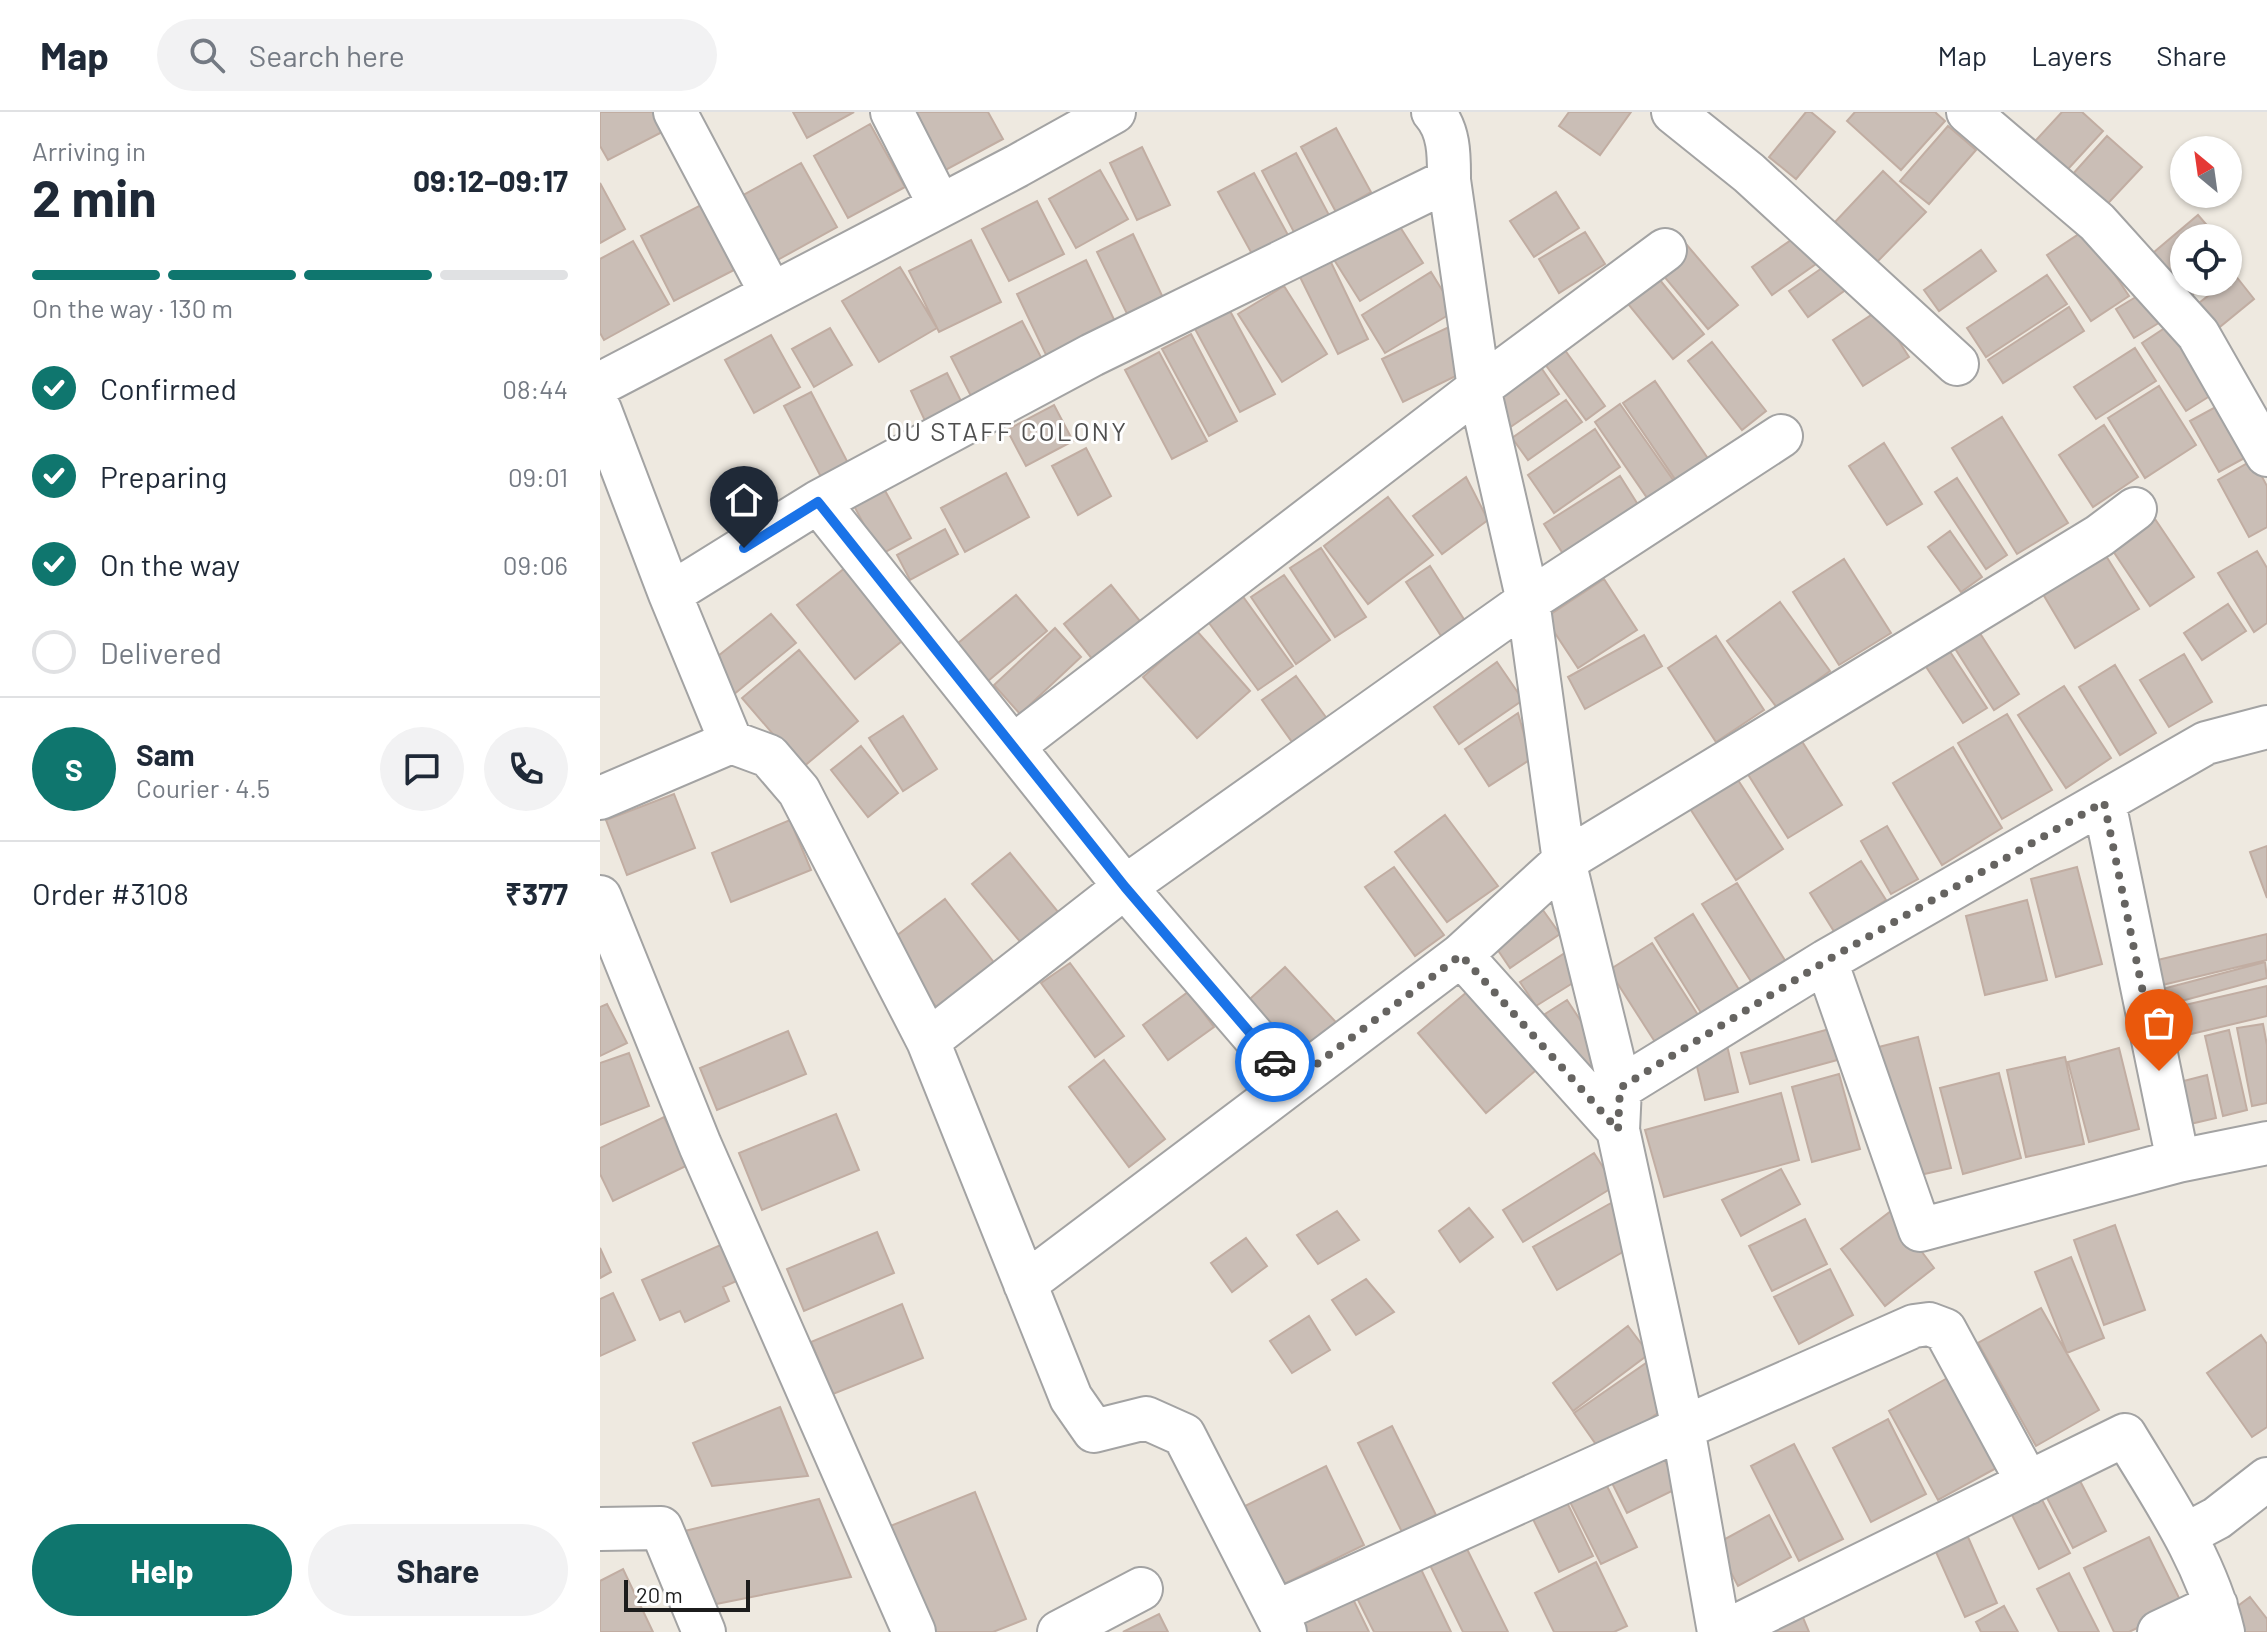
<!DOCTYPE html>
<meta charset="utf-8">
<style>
:root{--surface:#fff;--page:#f2f2f3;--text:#1f2937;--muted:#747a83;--line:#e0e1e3;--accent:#0f766e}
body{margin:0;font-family:Barlow,sans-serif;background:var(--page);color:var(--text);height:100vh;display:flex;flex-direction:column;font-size:30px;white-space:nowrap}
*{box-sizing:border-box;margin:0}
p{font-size:26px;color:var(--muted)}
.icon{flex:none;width:44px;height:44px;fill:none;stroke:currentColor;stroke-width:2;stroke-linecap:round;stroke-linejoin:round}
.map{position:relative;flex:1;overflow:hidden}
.panel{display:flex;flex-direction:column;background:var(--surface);width:600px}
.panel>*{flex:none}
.needle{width:52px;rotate:331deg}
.buttons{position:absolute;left:1570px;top:24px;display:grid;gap:16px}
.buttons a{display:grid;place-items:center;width:72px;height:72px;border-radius:50%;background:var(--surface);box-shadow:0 2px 6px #0004;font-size:40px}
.scale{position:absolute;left:24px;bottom:20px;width:126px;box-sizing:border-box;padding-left:8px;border:4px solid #1c1c1c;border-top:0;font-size:22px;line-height:28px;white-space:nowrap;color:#1c1c1c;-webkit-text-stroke:6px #fff;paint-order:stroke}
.pin{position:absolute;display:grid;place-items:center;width:68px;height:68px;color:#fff;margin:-82px -34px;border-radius:50% 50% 50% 0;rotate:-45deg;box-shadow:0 0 8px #0007}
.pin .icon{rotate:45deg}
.courier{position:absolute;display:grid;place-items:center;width:80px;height:80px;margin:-40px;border:6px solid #1a73e8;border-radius:50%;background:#fff;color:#222;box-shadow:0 2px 10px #0007}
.headline em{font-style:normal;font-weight:700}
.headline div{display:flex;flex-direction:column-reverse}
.headline{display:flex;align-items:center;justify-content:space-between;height:136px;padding:0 32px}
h1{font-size:52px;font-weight:700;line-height:60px}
.bar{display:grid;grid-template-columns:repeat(4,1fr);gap:12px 8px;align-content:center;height:96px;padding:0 32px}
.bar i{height:10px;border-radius:6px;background:var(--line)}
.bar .on{background:var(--accent)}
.bar p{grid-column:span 4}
.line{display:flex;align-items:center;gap:20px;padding:0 32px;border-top:2px solid var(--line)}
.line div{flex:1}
.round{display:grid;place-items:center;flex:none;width:84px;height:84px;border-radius:42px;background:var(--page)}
ol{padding:0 32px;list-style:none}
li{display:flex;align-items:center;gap:24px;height:88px}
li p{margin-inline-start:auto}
li .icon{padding:8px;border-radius:50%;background:var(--accent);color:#fff;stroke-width:4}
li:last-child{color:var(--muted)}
li i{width:44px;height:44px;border:4px solid var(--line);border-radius:50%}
.primary-button{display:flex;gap:16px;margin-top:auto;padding:16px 32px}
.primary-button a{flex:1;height:92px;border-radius:48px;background:var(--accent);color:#fff;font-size:32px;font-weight:700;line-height:92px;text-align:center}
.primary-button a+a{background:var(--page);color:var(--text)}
header{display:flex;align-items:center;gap:48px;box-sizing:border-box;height:112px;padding:0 40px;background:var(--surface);border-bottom:2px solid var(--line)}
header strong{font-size:38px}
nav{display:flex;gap:44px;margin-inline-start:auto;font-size:28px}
.search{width:560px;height:72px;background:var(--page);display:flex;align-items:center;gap:20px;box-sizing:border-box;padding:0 28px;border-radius:44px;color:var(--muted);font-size:30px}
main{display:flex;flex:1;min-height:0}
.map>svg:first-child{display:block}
.building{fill:#cabeb6;stroke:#c1ada2;stroke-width:2}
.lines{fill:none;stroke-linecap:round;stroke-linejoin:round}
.street-casing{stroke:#a3a3a3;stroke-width:46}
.street{stroke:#fff;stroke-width:42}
.done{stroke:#666461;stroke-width:8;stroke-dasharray:0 14.4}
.route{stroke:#1a73e8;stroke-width:10}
.labels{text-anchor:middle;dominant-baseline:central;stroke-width:6;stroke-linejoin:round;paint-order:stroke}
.neighbourhood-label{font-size:26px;letter-spacing:2px;fill:#4f4f4f;stroke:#fff}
</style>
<header>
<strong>Map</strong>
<div class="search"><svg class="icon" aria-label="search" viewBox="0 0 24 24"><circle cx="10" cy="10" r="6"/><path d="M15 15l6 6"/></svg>Search here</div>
<nav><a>Map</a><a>Layers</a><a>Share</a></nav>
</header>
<main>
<section class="panel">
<div class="headline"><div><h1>2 min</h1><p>Arriving in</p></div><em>09:12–09:17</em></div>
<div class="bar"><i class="on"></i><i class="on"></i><i class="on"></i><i></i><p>On the way · 130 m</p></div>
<ol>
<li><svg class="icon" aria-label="check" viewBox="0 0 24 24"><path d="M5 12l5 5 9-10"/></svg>Confirmed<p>08:44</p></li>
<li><svg class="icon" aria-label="check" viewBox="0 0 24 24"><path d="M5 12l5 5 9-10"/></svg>Preparing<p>09:01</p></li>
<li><svg class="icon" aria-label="check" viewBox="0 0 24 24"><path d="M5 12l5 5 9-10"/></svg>On the way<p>09:06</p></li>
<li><i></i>Delivered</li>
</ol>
<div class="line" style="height:144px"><b class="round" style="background:var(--accent);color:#fff">S</b><div><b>Sam</b><p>Courier · 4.5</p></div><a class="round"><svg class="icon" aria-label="chat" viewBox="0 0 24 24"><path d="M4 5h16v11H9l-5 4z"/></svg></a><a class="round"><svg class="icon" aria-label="phone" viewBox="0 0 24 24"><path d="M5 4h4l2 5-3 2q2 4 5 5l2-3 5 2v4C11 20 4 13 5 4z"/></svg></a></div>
<div class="line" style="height:104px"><div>Order #3108</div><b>₹377</b></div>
<div class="primary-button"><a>Help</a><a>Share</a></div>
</section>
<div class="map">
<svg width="1667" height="1520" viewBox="0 0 1667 1520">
<rect width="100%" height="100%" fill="#eee9e0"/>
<path class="building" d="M 0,0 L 56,0 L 66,18 L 8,48 L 0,34 Z
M 193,0 L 254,0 L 207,26 Z
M 309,0 L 388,0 L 403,27 L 342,60 Z
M 969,0 L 1031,0 L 1000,43 L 959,14 Z
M 1206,0 L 1211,0 L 1235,20 L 1196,67 L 1169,45 Z
M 1255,0 L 1335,0 L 1345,9 L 1301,58 L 1247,9 Z
M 1462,0 L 1482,0 L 1503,19 L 1457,69 L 1425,40 Z
M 270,12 L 305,75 L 248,106 L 214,44 Z
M 1348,14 L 1376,38 L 1329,92 L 1300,69 Z
M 736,16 L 771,80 L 736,100 L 701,35 Z
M 1507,24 L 1542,55 L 1497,103 L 1463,73 Z
M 542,35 L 570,93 L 537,108 L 510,51 Z
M 696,41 L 730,105 L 696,124 L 662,59 Z
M 201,51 L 237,115 L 174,150 L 138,86 Z
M 500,58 L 528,107 L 476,136 L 449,87 Z
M 1283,59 L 1326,100 L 1277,150 L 1235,110 Z
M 654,61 L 688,123 L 652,142 L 618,80 Z
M 0,71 L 25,117 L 0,131 Z
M 956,80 L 979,116 L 934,145 L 910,109 Z
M 437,89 L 464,142 L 409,169 L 382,117 Z
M 101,93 L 134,158 L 74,189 L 41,124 Z
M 1598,103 L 1618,126 L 1584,126 L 1584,170 L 1607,170 L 1585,189 L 1547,146 Z
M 795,107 L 823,151 L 760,189 L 733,146 Z
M 1485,118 L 1529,184 L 1491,209 L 1447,143 Z
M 985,120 L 1005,152 L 959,181 L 939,147 Z
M 533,122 L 566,192 L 531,210 L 497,140 Z
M 1197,124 L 1216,152 L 1172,183 L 1152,155 Z
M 371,128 L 401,190 L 339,220 L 309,159 Z
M 33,129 L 69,192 L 4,228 L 0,221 L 0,147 Z
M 1086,132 L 1138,193 L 1108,217 L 1057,156 Z
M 1381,138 L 1396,159 L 1339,199 L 1324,178 Z
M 727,142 L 768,227 L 738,242 L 696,157 Z
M 486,148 L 518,216 L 449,249 L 417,182 Z
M 1232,149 L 1251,174 L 1208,205 L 1189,179 Z
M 300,155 L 337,216 L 279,250 L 242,189 Z
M 831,160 L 855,199 L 785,241 L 762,203 Z
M 1055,162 L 1104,222 L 1073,247 L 1024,187 Z
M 1447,163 L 1467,192 L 1386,245 L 1367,216 Z
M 1635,163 L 1654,187 L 1610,223 L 1590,198 Z
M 684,174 L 727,242 L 682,270 L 638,202 Z
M 1554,174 L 1572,203 L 1534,226 L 1516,197 Z
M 1469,195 L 1484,219 L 1403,271 L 1388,248 Z
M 1279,198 L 1309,245 L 1263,274 L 1233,228 Z
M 630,199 L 675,282 L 640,300 L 595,217 Z
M 1577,208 L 1621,277 L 1586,299 L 1542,231 Z
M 422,209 L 444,251 L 373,288 L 351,245 Z
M 853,213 L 874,255 L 803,290 L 782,247 Z
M 230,216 L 252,253 L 214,275 L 192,237 Z
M 591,222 L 637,309 L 609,324 L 562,237 Z
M 171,223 L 200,275 L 154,301 L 125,248 Z
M 1112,230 L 1166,299 L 1142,318 L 1088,249 Z
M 962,234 L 1005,294 L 986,308 L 942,248 Z
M 1535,236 L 1556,269 L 1496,307 L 1474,275 Z
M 559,240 L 607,329 L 572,347 L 525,258 Z
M 938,251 L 959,282 L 906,318 L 884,286 Z
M 347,261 L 363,293 L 326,311 L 311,279 Z
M 1055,269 L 1109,348 L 1077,370 L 1023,291 Z
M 1559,274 L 1596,333 L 1545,366 L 1508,306 Z
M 211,280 L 248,351 L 221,365 L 184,294 Z
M 966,288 L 982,310 L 928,348 L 912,326 Z
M 1020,292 L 1078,375 L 1052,393 L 995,310 Z
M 1621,292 L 1650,343 L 1619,360 L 1590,309 Z
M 454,293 L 473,329 L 426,354 L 407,318 Z
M 1402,305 L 1468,411 L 1417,442 L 1352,336 Z
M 1504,313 L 1538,365 L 1493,395 L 1459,343 Z
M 995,317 L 1020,355 L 954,401 L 928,363 Z
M 1284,331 L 1322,392 L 1287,413 L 1249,354 Z
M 486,336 L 511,384 L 478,403 L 452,354 Z
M 1653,348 L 1667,374 L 1667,415 L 1649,425 L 1618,368 Z
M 406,361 L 429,405 L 365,440 L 341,396 Z
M 1020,364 L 1042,399 L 967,448 L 944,412 Z
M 866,365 L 888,408 L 842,442 L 813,404 Z
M 1357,366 L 1407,443 L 1386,457 L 1335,380 Z
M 283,375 L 311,426 L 280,443 L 253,392 Z
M 788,385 L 833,443 L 768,492 L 724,434 Z
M 1555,407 L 1594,465 L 1550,494 L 1511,436 Z
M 345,417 L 358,442 L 310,468 L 297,443 Z
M 1350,419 L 1382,465 L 1361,480 L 1328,435 Z
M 721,436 L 766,505 L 735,525 L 690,456 Z
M 1503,439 L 1539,497 L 1475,536 L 1440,477 Z
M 1657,439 L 1667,456 L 1667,511 L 1654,520 L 1618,461 Z
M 1244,447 L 1291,521 L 1239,553 L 1193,480 Z
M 830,454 L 867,512 L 843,527 L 806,470 Z
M 245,456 L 302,529 L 255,567 L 197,493 Z
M 684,463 L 730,528 L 696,552 L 651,485 Z
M 1004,467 L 1037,518 L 978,556 L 945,506 Z
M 511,473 L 544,514 L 497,553 L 464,512 Z
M 639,479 L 693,554 L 658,578 L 604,504 Z
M 416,483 L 447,519 L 388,569 L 357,532 Z
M 1180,490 L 1230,559 L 1178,597 L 1127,529 Z
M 1628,492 L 1646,519 L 1602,548 L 1584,521 Z
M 171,502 L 196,531 L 133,583 L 108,552 Z
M 1374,512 L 1419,582 L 1394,598 L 1349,527 Z
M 455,516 L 481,545 L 420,602 L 394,573 Z
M 596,518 L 650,579 L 597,626 L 543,565 Z
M 1044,523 L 1062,554 L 985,597 L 968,565 Z
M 1116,524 L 1164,598 L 1116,630 L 1068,556 Z
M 1341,526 L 1387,596 L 1363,611 L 1317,541 Z
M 199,538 L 258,609 L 202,656 L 142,586 Z
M 1584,542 L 1612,590 L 1569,615 L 1540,568 Z
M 897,550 L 923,588 L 859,632 L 834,595 Z
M 1515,553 L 1556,621 L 1520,643 L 1479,575 Z
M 696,564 L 736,619 L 702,644 L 662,588 Z
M 1464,574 L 1511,646 L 1466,676 L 1418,603 Z
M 918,601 L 931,647 L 889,674 L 865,637 Z
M 1407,602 L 1452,678 L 1402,707 L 1358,631 Z
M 303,604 L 337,657 L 303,679 L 269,626 Z
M 1198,623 L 1242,693 L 1188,726 L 1144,656 Z
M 261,634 L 298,681 L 268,705 L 231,658 Z
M 1353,635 L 1402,716 L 1342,753 L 1293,671 Z
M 1136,665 L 1183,737 L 1136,768 L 1089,695 Z
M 74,682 L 95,736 L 27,763 L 6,708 Z
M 845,703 L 898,774 L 847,810 L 795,740 Z
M 190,708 L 211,758 L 131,790 L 112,741 Z
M 1287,714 L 1318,767 L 1291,782 L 1261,729 Z
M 1667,734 L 1667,786 L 1650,740 Z
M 410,741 L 459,801 L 422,832 L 372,772 Z
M 1261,749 L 1286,788 L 1235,821 L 1210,781 Z
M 794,755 L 844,823 L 815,844 L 765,775 Z
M 1477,755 L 1502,852 L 1456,865 L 1431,767 Z
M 1137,771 L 1186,850 L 1152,871 L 1102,792 Z
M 345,787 L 399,857 L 341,901 L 287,831 Z
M 1427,788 L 1447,868 L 1385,883 L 1366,804 Z
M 940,794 L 960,822 L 910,856 L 891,828 Z
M 1093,802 L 1141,881 L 1103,904 L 1055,826 Z
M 1667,822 L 1667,848 L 1554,875 L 1549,850 Z
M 1052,831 L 1098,903 L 1055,930 L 1009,858 Z
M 968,839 L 984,864 L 936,894 L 920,870 Z
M 1665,850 L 1667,866 L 1559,895 L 1555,879 Z
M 470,851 L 524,924 L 495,945 L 441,871 Z
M 685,855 L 744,919 L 700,958 L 642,894 Z
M 1667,874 L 1667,904 L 1566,928 L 1559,899 Z
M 873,875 L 941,954 L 886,1001 L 818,921 Z
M 588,880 L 614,915 L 568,948 L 543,913 Z
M 967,888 L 1010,953 L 988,968 L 945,902 Z
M 7,892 L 27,931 L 0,944 L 0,895 Z
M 1663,912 L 1667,933 L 1667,991 L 1652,994 L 1637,916 Z
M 1233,916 L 1241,947 L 1150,972 L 1141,941 Z
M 1629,918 L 1647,998 L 1623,1004 L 1605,924 Z
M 188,919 L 206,962 L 117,998 L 100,956 Z
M 1125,925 L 1138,980 L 1105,988 L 1092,934 Z
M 1318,925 L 1351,1056 L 1311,1065 L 1267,938 Z
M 1519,936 L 1539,1017 L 1489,1030 L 1468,950 Z
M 29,941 L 49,994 L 0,1013 L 0,951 Z
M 1465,945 L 1484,1032 L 1426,1045 L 1407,958 Z
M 504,948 L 565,1027 L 529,1055 L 469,975 Z
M 1399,961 L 1421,1046 L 1363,1062 L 1340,976 Z
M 1239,962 L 1260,1037 L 1212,1050 L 1192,975 Z
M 1607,963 L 1616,1006 L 1586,1013 L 1576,971 Z
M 1181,981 L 1199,1048 L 1064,1085 L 1045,1018 Z
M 236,1002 L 259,1058 L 162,1098 L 139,1041 Z
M 64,1005 L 88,1053 L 13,1089 L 0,1062 L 0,1036 Z
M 994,1041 L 1015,1074 L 923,1130 L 903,1098 Z
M 1181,1057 L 1200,1092 L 1141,1124 L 1122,1088 Z
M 1011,1091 L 1035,1133 L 957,1178 L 933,1135 Z
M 869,1096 L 893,1125 L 860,1150 L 839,1119 Z
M 737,1099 L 759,1128 L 718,1152 L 697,1123 Z
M 1291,1099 L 1334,1156 L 1285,1194 L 1241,1137 Z
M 1205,1107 L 1227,1152 L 1172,1179 L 1149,1134 Z
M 1515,1113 L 1545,1198 L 1504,1213 L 1474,1128 Z
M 277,1120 L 294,1161 L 204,1199 L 187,1157 Z
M 646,1126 L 667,1154 L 632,1180 L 611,1151 Z
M 125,1131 L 141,1167 L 123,1175 L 129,1189 L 85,1210 L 80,1199 L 60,1208 L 42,1168 Z
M 0,1136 L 11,1160 L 0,1166 Z
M 1471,1145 L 1504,1226 L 1467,1241 L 1435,1160 Z
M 1230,1157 L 1253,1203 L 1199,1232 L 1174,1185 Z
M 766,1167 L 794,1200 L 756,1223 L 732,1188 Z
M 13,1181 L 35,1228 L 0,1244 L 0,1187 Z
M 302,1192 L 323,1246 L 233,1282 L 211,1230 Z
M 1441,1196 L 1499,1298 L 1436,1334 L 1378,1231 Z
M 709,1204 L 730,1238 L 692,1261 L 670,1229 Z
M 1028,1214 L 1049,1242 L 973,1299 L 953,1271 Z
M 1661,1223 L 1667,1232 L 1667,1315 L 1652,1325 L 1607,1261 Z
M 1049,1249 L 1076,1288 L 1002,1341 L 974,1301 Z
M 1351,1264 L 1400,1354 L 1338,1388 L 1289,1299 Z
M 180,1295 L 208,1364 L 112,1374 L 93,1331 Z
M 1288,1307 L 1326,1382 L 1271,1410 L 1233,1336 Z
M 792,1314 L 836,1403 L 802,1420 L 758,1331 Z
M 1194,1332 L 1243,1427 L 1199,1449 L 1151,1354 Z
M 1060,1338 L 1078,1376 L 1027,1401 L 1008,1363 Z
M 726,1354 L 764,1433 L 674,1477 L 635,1399 Z
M 1479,1367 L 1506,1419 L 1473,1436 L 1446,1384 Z
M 1004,1368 L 1037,1435 L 1001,1452 L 968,1386 Z
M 960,1376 L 993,1444 L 959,1460 L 926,1393 Z
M 375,1380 L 426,1507 L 393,1520 L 315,1520 L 273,1421 Z
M 1440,1384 L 1470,1441 L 1439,1457 L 1410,1399 Z
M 219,1387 L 251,1465 L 106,1494 L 72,1422 Z
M 1169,1403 L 1191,1445 L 1138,1474 L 1116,1432 Z
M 1364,1416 L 1397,1491 L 1365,1505 L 1332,1431 Z
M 1549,1425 L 1583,1494 L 1529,1520 L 1514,1520 L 1484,1456 Z
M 863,1429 L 908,1520 L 863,1520 L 827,1447 Z
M 996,1450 L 1027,1514 L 1014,1520 L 954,1520 L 935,1481 Z
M 819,1453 L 851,1520 L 774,1520 L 756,1484 Z
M 23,1457 L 53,1520 L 0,1520 L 0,1469 Z
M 1469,1461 L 1499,1520 L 1459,1520 L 1437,1477 Z
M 751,1483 L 769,1520 L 694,1520 L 690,1513 Z
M 1650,1485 L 1667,1507 L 1667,1520 L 1606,1520 L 1605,1518 Z
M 1404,1494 L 1418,1520 L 1381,1520 L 1376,1510 Z
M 1199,1496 L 1209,1520 L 1147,1520 Z
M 559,1502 L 568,1520 L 523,1520 Z"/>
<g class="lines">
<defs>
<path id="street" d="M 75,0 L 171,181
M 292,0 L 340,94
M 833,0 C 850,19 849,45 849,68 L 879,276 L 928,489 L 964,749 L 1020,976 L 1018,1018 L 1083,1316 L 1119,1520
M 1073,0 L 1149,61 L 1357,252
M 1368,0 L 1497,110 L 1598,222 L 1667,343
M 849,68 L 492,243 L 218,390 L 525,775 L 693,970 L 861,843 L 964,749 L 1499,424 L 1535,397
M 0,272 L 417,54 L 514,0
M 0,298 L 70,482 L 131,630
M 70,482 L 218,390
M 413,634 L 879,276 L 1065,138
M 0,686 L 131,630 L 169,644 L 199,679 L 328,929 L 471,1286 L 494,1319 L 546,1306 L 584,1323 L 685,1520
M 1504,690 L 1578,1049
M 0,785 L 100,1033 L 314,1520
M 861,843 L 1018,1018
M 1226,849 L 1320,1118 L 1578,1049 L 1667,1031
M 328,929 L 525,775 L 928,489 L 1181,324
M 1020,976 L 1226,849 L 1606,631 L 1667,615
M 425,1172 L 693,970
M 0,1417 L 61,1416 L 104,1520
M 1585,1423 L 1617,1406 L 1667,1367
M 676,1500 L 1083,1316 L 1314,1214 L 1329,1212 L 1345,1218 L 1428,1371
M 459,1520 L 541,1477
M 1124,1520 L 1525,1323 C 1563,1386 1606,1448 1623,1520
M 1559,1520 L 1616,1493"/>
</defs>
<use href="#street" class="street-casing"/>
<use href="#street" class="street"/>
</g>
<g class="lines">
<path class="done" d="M 675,950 L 693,970 L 861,843 L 1018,1018 L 1020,976 L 1226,849 L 1504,690 L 1559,959"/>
<path class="route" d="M 144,436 L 218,390 L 525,775 L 675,950"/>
</g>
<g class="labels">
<g class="neighbourhood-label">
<text x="407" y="318">OU STAFF COLONY</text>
</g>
</g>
</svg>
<div class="buttons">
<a><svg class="needle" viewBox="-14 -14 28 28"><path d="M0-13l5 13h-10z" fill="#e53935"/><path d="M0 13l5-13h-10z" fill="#747a83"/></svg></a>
<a><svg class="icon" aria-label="locate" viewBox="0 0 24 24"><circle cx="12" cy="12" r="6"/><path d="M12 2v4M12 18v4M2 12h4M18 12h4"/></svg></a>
</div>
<div class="scale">20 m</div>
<div class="pin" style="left:1559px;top:959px;background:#ea580c"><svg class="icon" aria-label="bag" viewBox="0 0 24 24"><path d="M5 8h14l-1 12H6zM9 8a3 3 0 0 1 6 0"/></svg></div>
<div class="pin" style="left:144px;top:436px;background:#1f2937"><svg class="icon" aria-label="home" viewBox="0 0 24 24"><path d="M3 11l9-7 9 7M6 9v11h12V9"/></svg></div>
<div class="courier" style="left:675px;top:950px"><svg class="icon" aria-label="car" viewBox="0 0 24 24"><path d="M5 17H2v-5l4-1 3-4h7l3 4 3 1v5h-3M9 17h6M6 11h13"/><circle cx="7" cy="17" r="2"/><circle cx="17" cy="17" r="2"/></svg></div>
</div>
</main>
